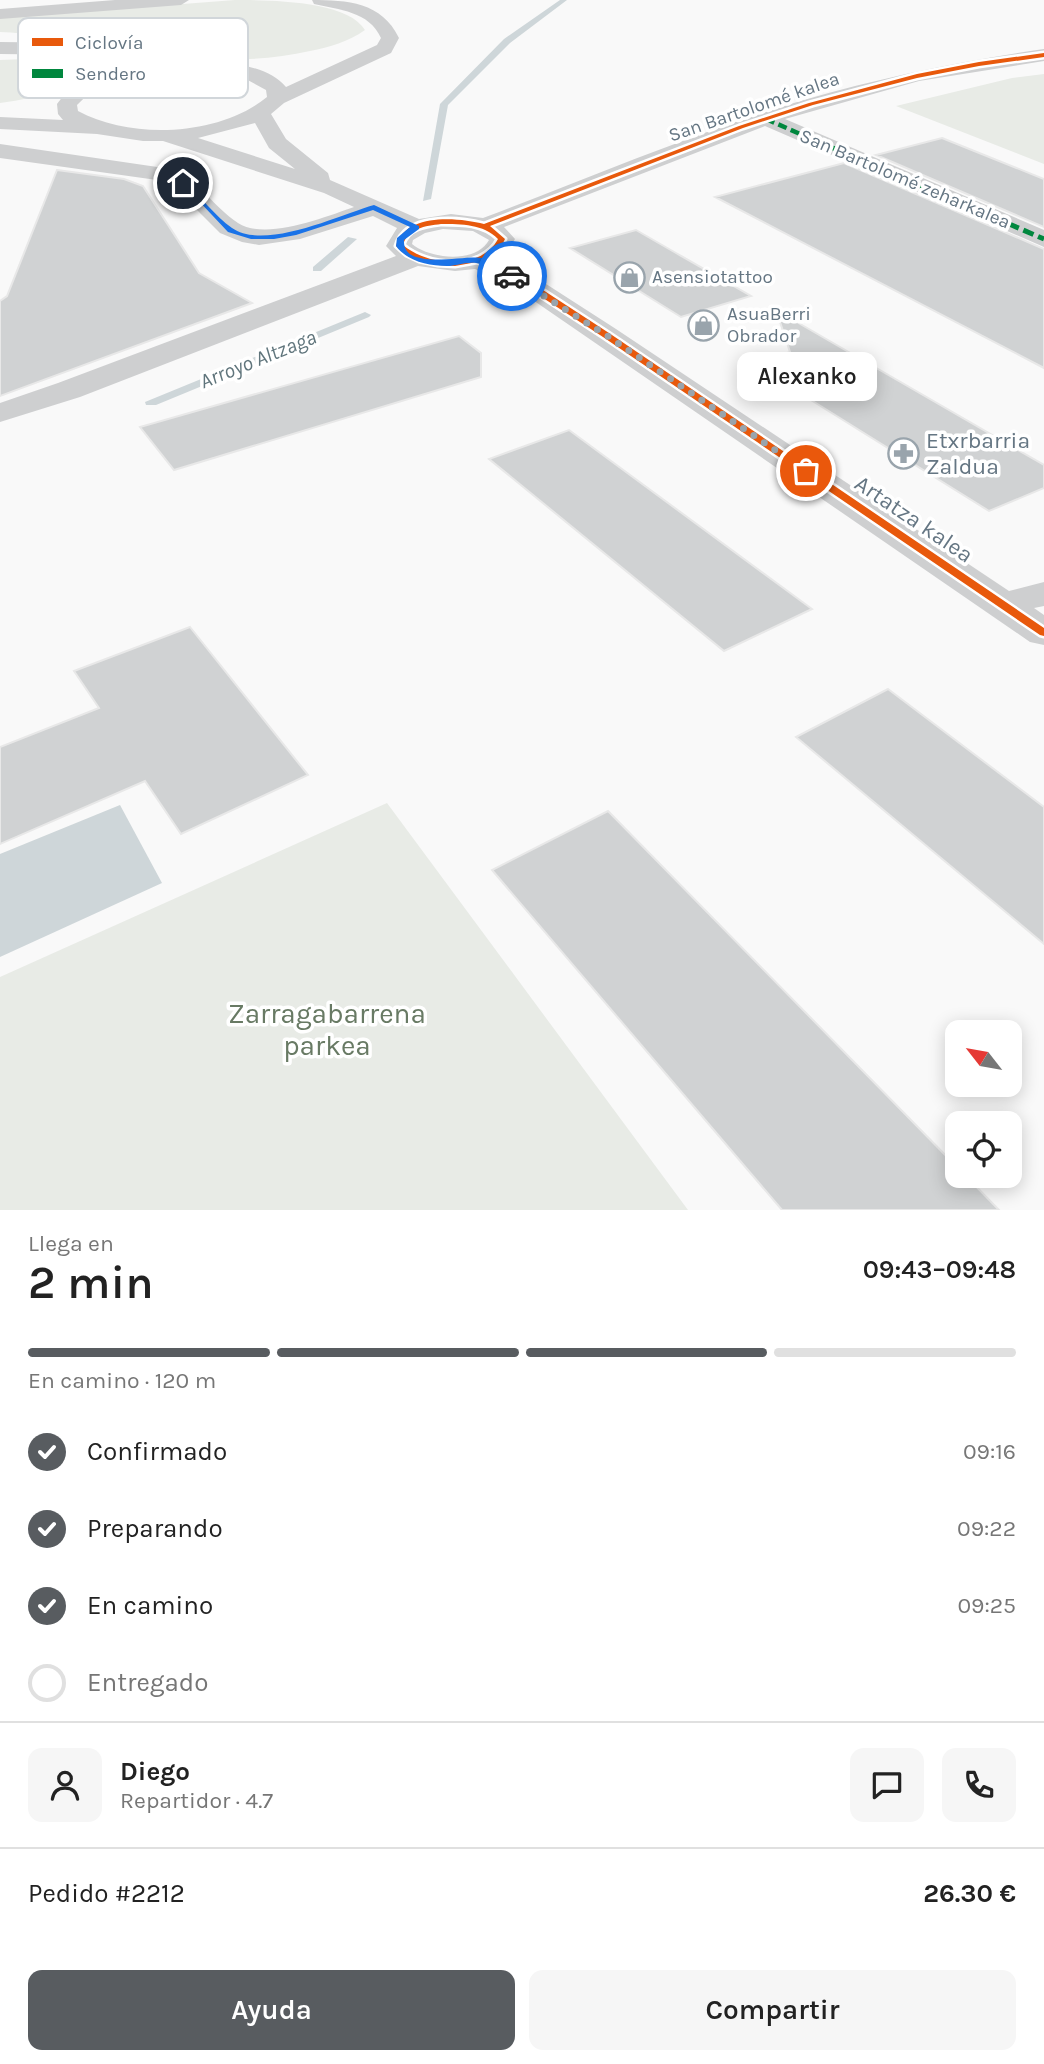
<!DOCTYPE html>
<html lang="es">
<meta charset="utf-8">
<style>
:root{--surface:#fff;--page:#f6f6f6;--text:#222;--muted:#767676;--line:#e0e0e0;--accent:#585c60}
body{margin:0;font-family:Karla,sans-serif;background:var(--page);color:var(--text);height:100vh;display:flex;flex-direction:column;font-size:26px;white-space:nowrap}
*{box-sizing:border-box;margin:0}
p{font-size:23px;color:var(--muted)}
.icon{flex:none;width:38px;height:38px;fill:none;stroke:currentColor;stroke-width:2;stroke-linecap:round;stroke-linejoin:round}
.map{position:relative;height:1210px;overflow:hidden}
.side{display:flex;flex-direction:column;background:var(--surface);flex:1}
.side>*{flex:none}
.needle{width:46px;rotate:301deg}
.controls{position:absolute;left:945px;top:1020px;display:grid;gap:14px}
.controls a{display:grid;place-items:center;width:77px;height:77px;border-radius:14px;background:var(--surface);box-shadow:0 4px 18px #0003;font-size:35px}
.pin{position:absolute;display:grid;place-items:center;width:60px;height:60px;color:#fff;margin:-30px;border:4px solid #fff;border-radius:50%;box-shadow:0 2px 7px #0007}
.courier{position:absolute;display:grid;place-items:center;width:70px;height:70px;margin:-35px;border:5px solid #1a73e8;border-radius:50%;background:#fff;color:#222;box-shadow:0 2px 9px #0007}
.bubble{position:absolute;height:49px;border-radius:14px;background:var(--surface);box-shadow:0 4px 18px #0003;font-size:23px;font-weight:600;line-height:49px;text-align:center}
.head em{font-style:normal;font-weight:600}
.head div{display:flex;flex-direction:column-reverse}
.head{display:flex;align-items:center;justify-content:space-between;height:119px;padding:0 28px}
h1{font-size:46px;font-weight:600;line-height:52px}
.bar{display:grid;grid-template-columns:repeat(4,1fr);gap:10px 7px;align-content:center;height:84px;padding:0 28px}
.bar i{height:9px;border-radius:5px;background:var(--line)}
.bar .active{background:var(--accent)}
.bar p{grid-column:span 4}
.line{display:flex;align-items:center;gap:18px;padding:0 28px;border-top:2px solid var(--line)}
.line div{flex:1}
.round{display:grid;place-items:center;flex:none;width:74px;height:74px;border-radius:14px;background:var(--page)}
ol{padding:0 28px;list-style:none}
li{display:flex;align-items:center;gap:21px;height:77px}
li p{margin-inline-start:auto}
li .icon{padding:7px;border-radius:50%;background:var(--accent);color:#fff;stroke-width:4}
li:last-child{color:var(--muted)}
li i{width:38px;height:38px;border:4px solid var(--line);border-radius:50%}
.action{display:flex;gap:14px;margin-top:auto;padding:14px 28px}
.action a{flex:1;height:80px;border-radius:14px;background:var(--accent);color:#fff;font-size:28px;font-weight:600;line-height:80px;text-align:center}
.action a+a{background:var(--page);color:var(--text)}
.map>svg:first-child{display:block}
.green{fill:#e8ebe6}
.water{fill:#ced6d9}
.lines{fill:none;stroke-linecap:round;stroke-linejoin:round}
.stream{fill:#ced6d9;fill-rule:evenodd}
.building{fill:#d0d2d3;stroke:#e8e8e8;stroke-width:2}
.minor{fill:#cecfd0;fill-rule:evenodd}
.quiet-far1{stroke:#00873e;stroke-width:4.5;stroke-dasharray:9 4.5;stroke-linecap:butt}
.quiet{stroke:#00873e;stroke-width:5;stroke-dasharray:11 5;stroke-linecap:butt}
.cycleway-casing{stroke:#fff;stroke-width:5}
.cycleway{fill:#e8590c;fill-rule:evenodd}
.route{fill:#1a73e8}
.done{stroke:#99a4ac;stroke-width:7;stroke-dasharray:0 12.6}
.labels{text-anchor:middle;dominant-baseline:central;stroke-width:7;stroke-linejoin:round;paint-order:stroke}
.far-street-label{font-size:19px;fill:#657683;stroke:#fff}
.far-poi-label{font-size:19px;fill:#657683;stroke:#fff;text-anchor:start}
.far-water-label{font-size:21px;font-style:italic;fill:#60757c;stroke:#fff}
.poi-label{font-size:23px;fill:#657683;stroke:#fff;text-anchor:start}
.street-label{font-size:23px;fill:#657683;stroke:#fff}
.near-park-label{font-size:28px;fill:#687a64;stroke:#fff}
.key{fill:#fff;stroke:#d1d6da;stroke-width:2}
.key-label{font-size:19px;fill:#657683}
</style>
<div class="map">
<svg width="1044" height="1210" viewBox="0 0 1044 1210">
<rect width="100%" height="100%" fill="#f9f9f9"/>
<path class="green" d="M 235,0 C 267,0 348,0 365,30 C 348,42 330,47 310,51 C 237,68 159,56 85,44 C 57,39 29,33 0,32 L 0,18 Z
M 0,60 C 24,60 62,54 75,78 C 52,95 28,99 0,103 Z
M 1044,74 L 1044,164 L 896,106 L 1012,78 Z
M 387,803 L 688,1210 L 0,1210 L 0,977 Z"/>
<path class="water" d="M 120,805 L 162,883 L 0,957 L 0,854 Z"/>
<g class="lines">
<path class="stream" d="M 560,0 L 567,0 L 510,43 L 448,105 L 431,199 L 423,201 L 440,104 L 504,39 Z
M 348,237 L 357,239 L 321,271 L 313,271 L 313,267 Z
M 365,312 L 371,315 L 369,317 L 156,405 L 146,405 L 145,402 Z"/>
</g>
<path class="building" d="M 942,138 L 1044,179 L 1044,227 L 876,155 Z
M 844,163 L 1044,249 L 1044,368 L 715,197 Z
M 57,170 L 124,179 L 143,186 L 199,273 L 252,303 L 0,396 L 0,301 L 7,296 Z
M 636,230 L 676,253 L 751,296 L 681,317 L 570,248 Z
M 776,310 L 1044,465 L 1044,488 L 989,511 L 766,372 L 756,364 L 790,352 Z
M 459,336 L 481,353 L 481,377 L 174,470 L 140,427 Z
M 569,430 L 812,609 L 724,651 L 489,459 Z
M 190,627 L 308,775 L 181,834 L 145,781 L 0,844 L 0,747 L 99,708 L 74,671 Z
M 888,689 L 1044,807 L 1044,944 L 796,737 Z
M 608,811 L 957,1167 L 957,1176 L 966,1176 L 999,1210 L 782,1210 L 492,870 Z"/>
<g class="lines">
<path class="minor" d="M 115,0 L 189,0 L 181,5 L 0,19 L 0,9 Z
M 312,0 C 347,0 382,2 399,38 L 391,53 L 284,103 L 271,114 L 286,139 L 328,173 L 330,180 L 419,219 L 451,214 L 483,218 C 589,178 695,132 804,100 C 883,77 963,61 1044,49 L 1044,61 L 919,81 L 785,119 L 1044,230 L 1044,247 L 765,126 L 504,227 L 515,239 L 505,255 L 499,260 L 529,273 L 616,329 L 1009,591 L 1044,582 L 1044,606 L 1034,608 L 1044,615 L 1044,645 L 1030,642 L 511,285 L 475,269 L 455,271 L 418,266 L 80,397 L 0,422 L 0,403 L 58,383 L 396,256 L 386,246 L 397,228 L 373,216 L 300,239 L 259,245 L 242,242 L 220,233 L 184,197 L 157,180 L 0,158 L 0,144 L 171,169 C 202,184 213,206 238,223 C 266,241 325,217 354,207 L 324,193 L 163,141 L 143,141 L 97,134 L 0,129 L 0,117 L 63,120 L 58,114 L 57,104 C 77,76 114,70 146,65 L 82,55 L 0,54 L 0,42 L 82,43 L 157,55 L 164,57 L 166,62 C 200,61 262,58 286,87 L 377,45 L 381,38 C 369,11 339,10 314,4 ZM 208,73 L 244,78 L 266,90 L 267,97 C 219,136 132,140 78,111 L 77,105 C 108,72 165,73 208,73 ZM 255,123 L 269,148 L 295,169 L 198,138 ZM 443,229 L 473,231 L 489,240 C 476,264 430,259 412,244 L 413,240 L 425,233 Z"/>
<path class="quiet-far1" d="M 766,119 L 807,137"/>
<path class="quiet" d="M 803,135 L 1044,239"/>
<defs>
<path id="cycleway" d="M 1044,53 L 1044,57 L 979,66 L 917,78 L 813,105 L 743,128 L 490,226 L 505,239 L 499,251 L 484,260 L 523,277 L 609,333 L 1044,628 L 1044,636 L 1040,635 L 603,337 L 517,281 L 477,262 L 455,266 L 438,265 L 419,261 L 406,255 L 396,246 C 405,213 457,217 484,224 L 739,126 L 809,103 L 917,74 L 979,62 ZM 441,224 C 462,224 483,224 498,239 C 481,271 427,266 403,245 C 408,228 425,226 441,224 Z"/>
</defs>
<use href="#cycleway" class="cycleway-casing"/>
<use href="#cycleway" class="cycleway"/>
</g>
<path class="route" d="M 180,181 L 185,181 C 200,196 215,216 232,228 C 265,251 339,215 374,205 L 419,226 L 419,229 L 404,240 C 402,272 466,254 482,258 C 493,262 507,269 516,276 C 506,280 491,267 480,264 C 470,260 457,266 447,266 C 428,266 407,261 396,246 L 397,238 L 410,227 L 373,210 L 296,235 L 274,239 L 251,239 L 228,232 Z"/>
<g class="lines">
<path class="done" d="M 512,276 L 606,335 L 806,471"/>
</g>
<defs>
<symbol id="shop-ring" viewBox="-11 -11 22 22"><circle r="9.5" fill="#fff" stroke="#99a4ac" stroke-width="1.5"/><path d="M-5-2.5h2.3a2.7 3.5 0 0 1 5.4 0H5L5.5 6h-11ZM-1.5-2.5h3a1.5 2.3 0 0 0-3 0Z" fill="#99a4ac"/></symbol>
<symbol id="pharmacy-ring" viewBox="-11 -11 22 22"><circle r="9.5" fill="#fff" stroke="#99a4ac" stroke-width="1.5"/><path d="M-2-6h4v4h4v4h-4v4h-4v-4h-4v-4h4Z" fill="#99a4ac"/></symbol>
</defs>
<g fill-rule="evenodd">
<use href="#shop-ring" x="612" y="260" width="35" height="35"/>
<use href="#shop-ring" x="686" y="308" width="35" height="35"/>
<use href="#pharmacy-ring" x="886" y="436" width="35" height="35"/>
</g>
<g class="labels">
<g class="far-street-label">
<text transform="translate(754 107) rotate(-19)">San Bartolomé kalea</text>
<text transform="translate(905 179) rotate(23)">San Bartolomé zeharkalea</text>
</g>
<g class="far-poi-label">
<text x="652" y="277">Asensiotattoo</text>
<text x="727" y="314">AsuaBerri<tspan x="727" dy="22">Obrador</tspan></text>
</g>
<g class="far-water-label">
<text transform="translate(258 359) rotate(-22)">Arroyo Altzaga</text>
</g>
<g class="poi-label">
<text x="926" y="440">Etxrbarria<tspan x="926" dy="26">Zaldua</tspan></text>
</g>
<g class="street-label">
<text transform="translate(914 519) rotate(34)">Artatza kalea</text>
</g>
<g class="near-park-label">
<text x="327" y="1013">Zarragabarrena<tspan x="327" dy="32">parkea</tspan></text>
</g>
</g>
<rect x="18" y="18" width="230" height="80" rx="10" class="key"/>
<rect x="32" y="38" width="31" height="8" fill="#e8590c"/>
<rect x="32" y="69" width="31" height="9" fill="#00873e"/>
<g class="key-label">
<text x="75" y="49">Ciclovía</text>
<text x="75" y="80">Sendero</text>
</g>
</svg>
<div class="controls">
<a><svg class="needle" viewBox="-14 -14 28 28"><path d="M0-13l5 13h-10z" fill="#e53935"/><path d="M0 13l5-13h-10z" fill="#767676"/></svg></a>
<a><svg class="icon" aria-label="locate" viewBox="0 0 24 24"><circle cx="12" cy="12" r="6"/><path d="M12 2v4M12 18v4M2 12h4M18 12h4"/></svg></a>
</div>
<div class="pin" style="left:806px;top:471px;background:#ea580c"><svg class="icon" aria-label="bag" viewBox="0 0 24 24"><path d="M5 8h14l-1 12H6zM9 8a3 3 0 0 1 6 0"/></svg></div>
<div class="pin" style="left:183px;top:183px;background:#1f2937"><svg class="icon" aria-label="home" viewBox="0 0 24 24"><path d="M3 11l9-7 9 7M6 9v11h12V9"/></svg></div>
<div class="courier" style="left:512px;top:276px"><svg class="icon" aria-label="car" viewBox="0 0 24 24"><path d="M5 17H2v-5l4-1 3-4h7l3 4 3 1v5h-3M9 17h6M6 11h13"/><circle cx="7" cy="17" r="2"/><circle cx="17" cy="17" r="2"/></svg></div>
<div class="bubble" style="left:737px;top:352px;width:140px">Alexanko</div>
</div>
<section class="side">
<div class="head"><div><h1>2 min</h1><p>Llega en</p></div><em>09:43–09:48</em></div>
<div class="bar"><i class="active"></i><i class="active"></i><i class="active"></i><i></i><p>En camino · 120 m</p></div>
<ol>
<li><svg class="icon" aria-label="check" viewBox="0 0 24 24"><path d="M5 12l5 5 9-10"/></svg>Confirmado<p>09:16</p></li>
<li><svg class="icon" aria-label="check" viewBox="0 0 24 24"><path d="M5 12l5 5 9-10"/></svg>Preparando<p>09:22</p></li>
<li><svg class="icon" aria-label="check" viewBox="0 0 24 24"><path d="M5 12l5 5 9-10"/></svg>En camino<p>09:25</p></li>
<li><i></i>Entregado</li>
</ol>
<div class="line" style="height:126px"><a class="round"><svg class="icon" aria-label="person" viewBox="0 0 24 24"><circle cx="12" cy="8" r="4"/><path d="M4 21q1-7 8-7t8 7"/></svg></a><div><b>Diego</b><p>Repartidor · 4.7</p></div><a class="round"><svg class="icon" aria-label="chat" viewBox="0 0 24 24"><path d="M4 5h16v11H9l-5 4z"/></svg></a><a class="round"><svg class="icon" aria-label="phone" viewBox="0 0 24 24"><path d="M5 4h4l2 5-3 2q2 4 5 5l2-3 5 2v4C11 20 4 13 5 4z"/></svg></a></div>
<div class="line" style="height:91px"><div>Pedido #2212</div><b>26.30 €</b></div>
<div class="action"><a>Ayuda</a><a>Compartir</a></div>
</section>
